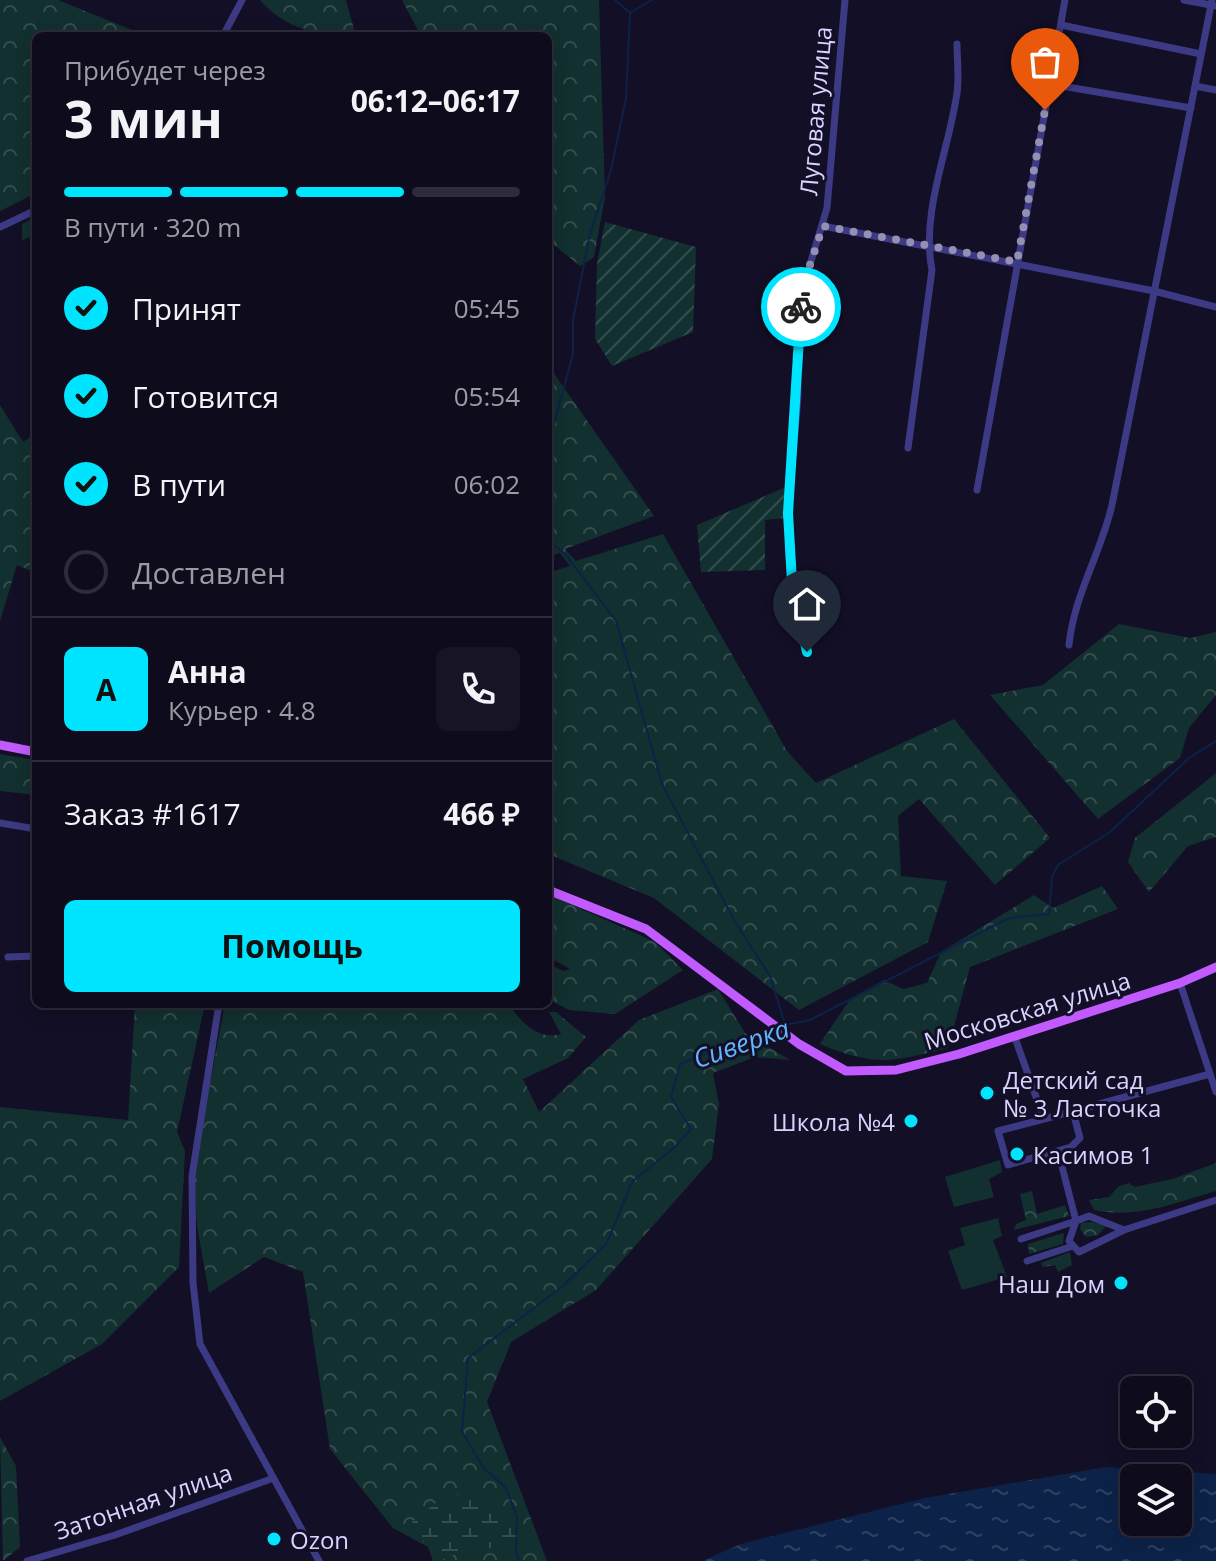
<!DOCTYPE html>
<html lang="ru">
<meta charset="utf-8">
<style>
:root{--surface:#0e0b1c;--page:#171425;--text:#f1f3f6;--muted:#9b9ba3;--line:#2e2b3b;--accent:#00e5ff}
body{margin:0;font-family:"Open Sans",sans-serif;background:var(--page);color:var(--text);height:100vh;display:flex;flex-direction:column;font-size:30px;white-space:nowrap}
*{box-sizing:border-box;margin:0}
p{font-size:26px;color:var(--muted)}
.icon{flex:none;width:44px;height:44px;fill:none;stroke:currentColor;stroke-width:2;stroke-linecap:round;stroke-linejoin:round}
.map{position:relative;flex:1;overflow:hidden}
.side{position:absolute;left:32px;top:32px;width:520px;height:976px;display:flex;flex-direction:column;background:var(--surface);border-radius:12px;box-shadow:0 4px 20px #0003,0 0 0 2px var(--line)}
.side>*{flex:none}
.tools{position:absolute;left:1120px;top:1376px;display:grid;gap:16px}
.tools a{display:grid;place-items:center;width:72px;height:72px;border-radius:12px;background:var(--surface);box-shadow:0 4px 20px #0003,0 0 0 2px var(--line);font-size:40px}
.pin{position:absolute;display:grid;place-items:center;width:68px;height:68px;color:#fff;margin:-82px -34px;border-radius:50% 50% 50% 0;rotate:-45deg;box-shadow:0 0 8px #0007}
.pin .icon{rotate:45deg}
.courier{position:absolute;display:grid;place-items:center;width:80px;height:80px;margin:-40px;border:6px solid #00e5ff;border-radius:50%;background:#fff;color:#222;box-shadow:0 2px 10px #0007}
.headline em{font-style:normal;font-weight:700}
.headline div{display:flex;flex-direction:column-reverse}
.headline{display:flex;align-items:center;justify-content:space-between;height:136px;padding:0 32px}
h1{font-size:52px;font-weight:700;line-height:60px}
.bar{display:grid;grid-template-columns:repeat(4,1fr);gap:12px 8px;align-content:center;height:96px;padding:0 32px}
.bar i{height:10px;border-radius:6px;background:var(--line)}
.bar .on{background:var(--accent)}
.bar p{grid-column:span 4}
.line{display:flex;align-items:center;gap:20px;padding:0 32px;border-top:2px solid var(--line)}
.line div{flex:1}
.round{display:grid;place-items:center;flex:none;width:84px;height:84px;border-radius:12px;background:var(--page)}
ol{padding:0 32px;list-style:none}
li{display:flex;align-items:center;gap:24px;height:88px}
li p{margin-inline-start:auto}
li .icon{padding:8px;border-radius:50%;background:var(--accent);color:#111;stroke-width:4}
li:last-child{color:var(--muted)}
li i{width:44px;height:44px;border:4px solid var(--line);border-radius:50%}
.cta{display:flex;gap:16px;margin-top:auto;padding:16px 32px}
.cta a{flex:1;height:92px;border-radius:12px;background:var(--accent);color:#111;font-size:32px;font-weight:700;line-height:92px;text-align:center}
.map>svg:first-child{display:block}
.green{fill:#12302f}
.forest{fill:url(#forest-crowns)}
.wetland{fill:url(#wetland-marsh)}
.garden{fill:url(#garden-furrows)}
.water{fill:url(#water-ripples);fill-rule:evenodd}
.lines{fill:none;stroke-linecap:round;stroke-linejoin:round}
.stream{stroke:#0c2248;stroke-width:2}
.minor{stroke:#3d3a85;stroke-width:7}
.major{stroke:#c25bff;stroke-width:9}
.done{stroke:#948fb3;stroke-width:8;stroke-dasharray:0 14.4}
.route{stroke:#00e5ff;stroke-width:10}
.poi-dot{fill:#00e5ff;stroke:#130f26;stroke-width:3}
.labels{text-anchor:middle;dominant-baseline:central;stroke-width:6;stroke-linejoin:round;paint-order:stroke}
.street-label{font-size:24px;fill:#d9d4ff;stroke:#130f26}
.poi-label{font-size:24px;fill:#d9d4ff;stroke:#130f26;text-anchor:start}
.water-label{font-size:26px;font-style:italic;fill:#62b6ff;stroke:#130f26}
</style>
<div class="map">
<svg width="1216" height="1561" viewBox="0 0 1216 1561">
<defs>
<pattern id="forest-crowns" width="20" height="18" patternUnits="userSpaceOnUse" patternTransform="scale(2)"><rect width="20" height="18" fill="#12302f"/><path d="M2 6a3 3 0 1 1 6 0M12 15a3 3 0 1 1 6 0" fill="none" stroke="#344d4e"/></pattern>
<pattern id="wetland-marsh" width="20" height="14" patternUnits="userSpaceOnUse" patternTransform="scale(2)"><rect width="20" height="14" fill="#12302f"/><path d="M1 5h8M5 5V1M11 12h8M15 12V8" fill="none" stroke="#344d4e"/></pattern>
<pattern id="garden-furrows" width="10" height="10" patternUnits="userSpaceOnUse" patternTransform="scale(2)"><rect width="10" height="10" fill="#12302f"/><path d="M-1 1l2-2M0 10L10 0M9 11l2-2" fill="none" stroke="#344d4e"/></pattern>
<pattern id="water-ripples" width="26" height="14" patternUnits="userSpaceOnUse" patternTransform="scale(2)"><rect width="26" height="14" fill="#0c2248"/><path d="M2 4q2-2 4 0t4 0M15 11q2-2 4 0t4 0" fill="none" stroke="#2f4163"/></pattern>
</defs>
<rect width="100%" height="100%" fill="#130f26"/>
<path class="green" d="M 1000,1160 L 1002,1172 L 989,1179 L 994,1197 L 954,1207 L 945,1177 Z
M 998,1218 L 1002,1236 L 993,1240 L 1007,1277 L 962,1290 L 948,1251 L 965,1245 L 960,1228 Z"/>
<path class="forest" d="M 0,0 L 58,0 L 147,36 L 36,36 L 36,193 L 0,211 Z
M 260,0 L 346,0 L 356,36 C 320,36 284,29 260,0 Z
M 402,0 L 599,0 L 605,197 L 594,257 L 580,266 L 548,240 L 548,36 L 421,36 Z
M 36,217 L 36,241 L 32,236 L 22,240 L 22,224 Z
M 548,365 L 654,516 L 565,549 L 576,561 L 663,534 L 787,751 L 816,783 L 954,719 L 1050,838 L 995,885 L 919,799 L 898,816 L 901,876 L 947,881 L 928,942 L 799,1010 L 654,898 L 548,854 L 548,573 L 570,566 L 560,553 L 548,557 Z
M 0,405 L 23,442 L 36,433 L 36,573 L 17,565 L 0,621 Z
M 1119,624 L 1190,638 L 1216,632 L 1216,695 L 1189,728 L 1180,758 L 1098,819 L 990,695 L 1043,685 Z
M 0,754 L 36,760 L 36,795 L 0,791 Z
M 1216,773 L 1216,837 L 1188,846 L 1149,892 L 1128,862 L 1135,838 Z
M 1102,886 L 1118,909 L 970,967 L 948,1048 C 893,1062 874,1067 820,1044 L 851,998 L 884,980 L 903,989 L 927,983 L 941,952 L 1034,895 L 1053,908 Z
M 548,894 L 655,942 L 683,970 L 615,1014 L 569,1010 L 548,999 L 548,964 L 564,971 L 570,969 L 548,957 Z
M 718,989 L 745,1033 L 790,1060 L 755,1057 L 713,1073 L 719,1104 L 712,1159 L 596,1290 L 511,1342 L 487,1402 L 547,1561 L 433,1561 L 428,1547 L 393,1528 L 330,1449 L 303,1272 L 264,1257 L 209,1293 L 197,1226 L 194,1168 L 225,1004 L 508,1004 C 521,1021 537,1041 561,1034 L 549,1012 L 556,1012 L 586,1037 L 568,1058 L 523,1079 L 539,1112 L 639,1020 Z
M 135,1004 L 205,1004 L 177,1132 L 185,1151 L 179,1267 L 102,1344 L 0,1401 L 0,1107 L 128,1120 Z
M 1216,1163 L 1216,1191 C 1174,1203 1138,1219 1094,1210 L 1089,1200 L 1109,1197 L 1119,1186 L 1129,1183 L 1134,1187 L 1173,1179 Z
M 1032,1191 L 1037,1214 L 1065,1205 L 1069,1216 L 1014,1230 L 1016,1224 L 1026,1220 L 1020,1194 Z
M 1091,1222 L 1107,1225 L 1098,1235 L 1086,1237 L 1080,1229 L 1081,1223 Z
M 1064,1233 L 1063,1244 L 1029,1254 L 1028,1244 Z
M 1070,1252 L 1072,1265 L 1058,1272 L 1055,1265 L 1043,1267 L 1041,1263 Z
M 0,1437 L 16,1466 L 20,1547 L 3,1561 Z"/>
<path class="wetland" d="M 473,1489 C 497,1502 511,1514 524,1538 L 516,1553 C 486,1544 467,1547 440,1561 L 410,1524 L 438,1501 Z"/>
<path class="garden" d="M 605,222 L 696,247 L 693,332 L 612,366 L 595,339 L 597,264 Z
M 786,487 L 784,518 L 765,520 L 765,570 L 701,572 L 697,525 Z"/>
<path class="water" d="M 1106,1467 L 1216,1474 L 1216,1561 L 702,1561 L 741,1544 L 925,1498 ZM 1134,1478 L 1178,1478 L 1178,1522 L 1134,1522 Z"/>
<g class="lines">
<path class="stream" d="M 615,0 L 629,12
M 631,12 L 652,0
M 548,445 L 573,354 L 573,320 L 590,234 L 611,170 L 626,98 L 630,13
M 548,540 L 565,554 L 616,621 L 662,784 L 735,922 L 770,976 L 785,1024
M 781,1026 L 810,1020 L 1009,918 L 1049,914 L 1052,877 L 1058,865 L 1110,832 L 1189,758 L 1216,741
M 520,1561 L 516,1553 L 517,1517 L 506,1488 L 483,1467 L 462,1432 L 468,1358 L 563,1286 L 607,1243 L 632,1182 L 676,1146 L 691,1129 L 671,1097 L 680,1064 L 771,1029"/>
<path class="minor" d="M 1184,0 L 1216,6
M 1061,25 L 1201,54
M 223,36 L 242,0
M 1050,84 L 1191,108
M 1195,86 L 1216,90
M 823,226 L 1154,291 L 1216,307
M 0,227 L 36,210
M 908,448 L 932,270 C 921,214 947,155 956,99 C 960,82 957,61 957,44
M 977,490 L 1065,0
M 1069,645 C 1074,595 1101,553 1112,505 L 1212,0
M 807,652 L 792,582 L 788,513 L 798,397 L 797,334 L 808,271 L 827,208 L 845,0
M 0,823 L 36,829
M 8,957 L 36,956
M 1180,983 L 1216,1092
M 219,1004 L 192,1176 L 193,1283 L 200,1344 L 319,1561
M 1015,1038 L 1044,1119 L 1210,1074
M 1044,1119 L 998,1131 L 1008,1165 L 1071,1147 L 1080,1138 L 1073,1112
M 1124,1230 L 1089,1216 L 1076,1221 L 1069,1241 L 1079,1252 L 1124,1230 L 1216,1200
M 1021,1239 L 1076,1221 L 1058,1151
M 1027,1261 L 1073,1246
M 27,1561 L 115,1535 L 271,1479"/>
<path class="major" d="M 0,745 L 36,752
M 548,890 L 646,929 L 799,1044 L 846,1071 L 896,1070 L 959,1054 L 1180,983 L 1216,967"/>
</g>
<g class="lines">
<path class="done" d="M 801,307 L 808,271 L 823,226 L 1017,262 L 1045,110"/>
<path class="route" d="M 801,307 L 788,513 L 792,582 L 807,652"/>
</g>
<g class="poi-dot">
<circle cx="987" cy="1093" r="8"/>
<circle cx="911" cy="1121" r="8"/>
<circle cx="1017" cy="1154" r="8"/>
<circle cx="1121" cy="1283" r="8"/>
<circle cx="274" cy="1539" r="8"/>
</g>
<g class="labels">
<g class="street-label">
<text transform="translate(815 111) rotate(-85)">Луговая улица</text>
<text transform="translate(1027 1010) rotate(-17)">Московская улица</text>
<text transform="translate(143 1501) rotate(-19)">Затонная улица</text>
</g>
<g class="poi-label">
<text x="1003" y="1079">Детский сад<tspan x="1003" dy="28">№ 3 Ласточка</tspan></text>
<text x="895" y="1121" text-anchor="end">Школа №4</text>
<text x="1033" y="1154">Касимов 1</text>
<text x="1105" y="1283" text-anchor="end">Наш Дом</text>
<text x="290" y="1539">Ozon</text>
</g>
<g class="water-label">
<text transform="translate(741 1043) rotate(-19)">Сиверка</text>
</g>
</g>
</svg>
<div class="tools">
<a><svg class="icon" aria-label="locate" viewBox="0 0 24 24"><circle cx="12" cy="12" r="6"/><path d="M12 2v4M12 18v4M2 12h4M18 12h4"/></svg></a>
<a><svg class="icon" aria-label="layers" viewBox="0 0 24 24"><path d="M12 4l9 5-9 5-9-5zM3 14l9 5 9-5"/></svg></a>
</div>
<div class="pin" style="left:1045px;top:110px;background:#ea580c"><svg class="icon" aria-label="bag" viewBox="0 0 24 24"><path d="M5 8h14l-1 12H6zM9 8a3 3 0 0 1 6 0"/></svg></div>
<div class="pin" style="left:807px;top:652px;background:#1f2937"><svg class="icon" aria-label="home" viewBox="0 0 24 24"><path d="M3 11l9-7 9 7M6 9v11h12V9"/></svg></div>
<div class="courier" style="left:801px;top:307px"><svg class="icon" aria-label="bike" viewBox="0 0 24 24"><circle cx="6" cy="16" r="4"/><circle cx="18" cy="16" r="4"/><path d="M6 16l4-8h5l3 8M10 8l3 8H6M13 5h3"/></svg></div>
<section class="side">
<div class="headline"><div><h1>3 мин</h1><p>Прибудет через</p></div><em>06:12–06:17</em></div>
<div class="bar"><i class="on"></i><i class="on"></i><i class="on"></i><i></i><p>В пути · 320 m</p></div>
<ol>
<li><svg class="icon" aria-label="check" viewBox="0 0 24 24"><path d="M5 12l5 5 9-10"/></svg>Принят<p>05:45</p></li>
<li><svg class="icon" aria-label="check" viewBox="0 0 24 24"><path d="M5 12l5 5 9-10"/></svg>Готовится<p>05:54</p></li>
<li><svg class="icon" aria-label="check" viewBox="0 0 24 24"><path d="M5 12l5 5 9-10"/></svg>В пути<p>06:02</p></li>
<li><i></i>Доставлен</li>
</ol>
<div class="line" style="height:144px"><b class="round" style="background:var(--accent);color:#111">А</b><div><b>Анна</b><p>Курьер · 4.8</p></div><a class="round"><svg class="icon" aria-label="phone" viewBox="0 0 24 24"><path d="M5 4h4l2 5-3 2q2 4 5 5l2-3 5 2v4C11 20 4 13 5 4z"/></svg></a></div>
<div class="line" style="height:104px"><div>Заказ #1617</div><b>466 ₽</b></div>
<div class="cta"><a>Помощь</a></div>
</section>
</div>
